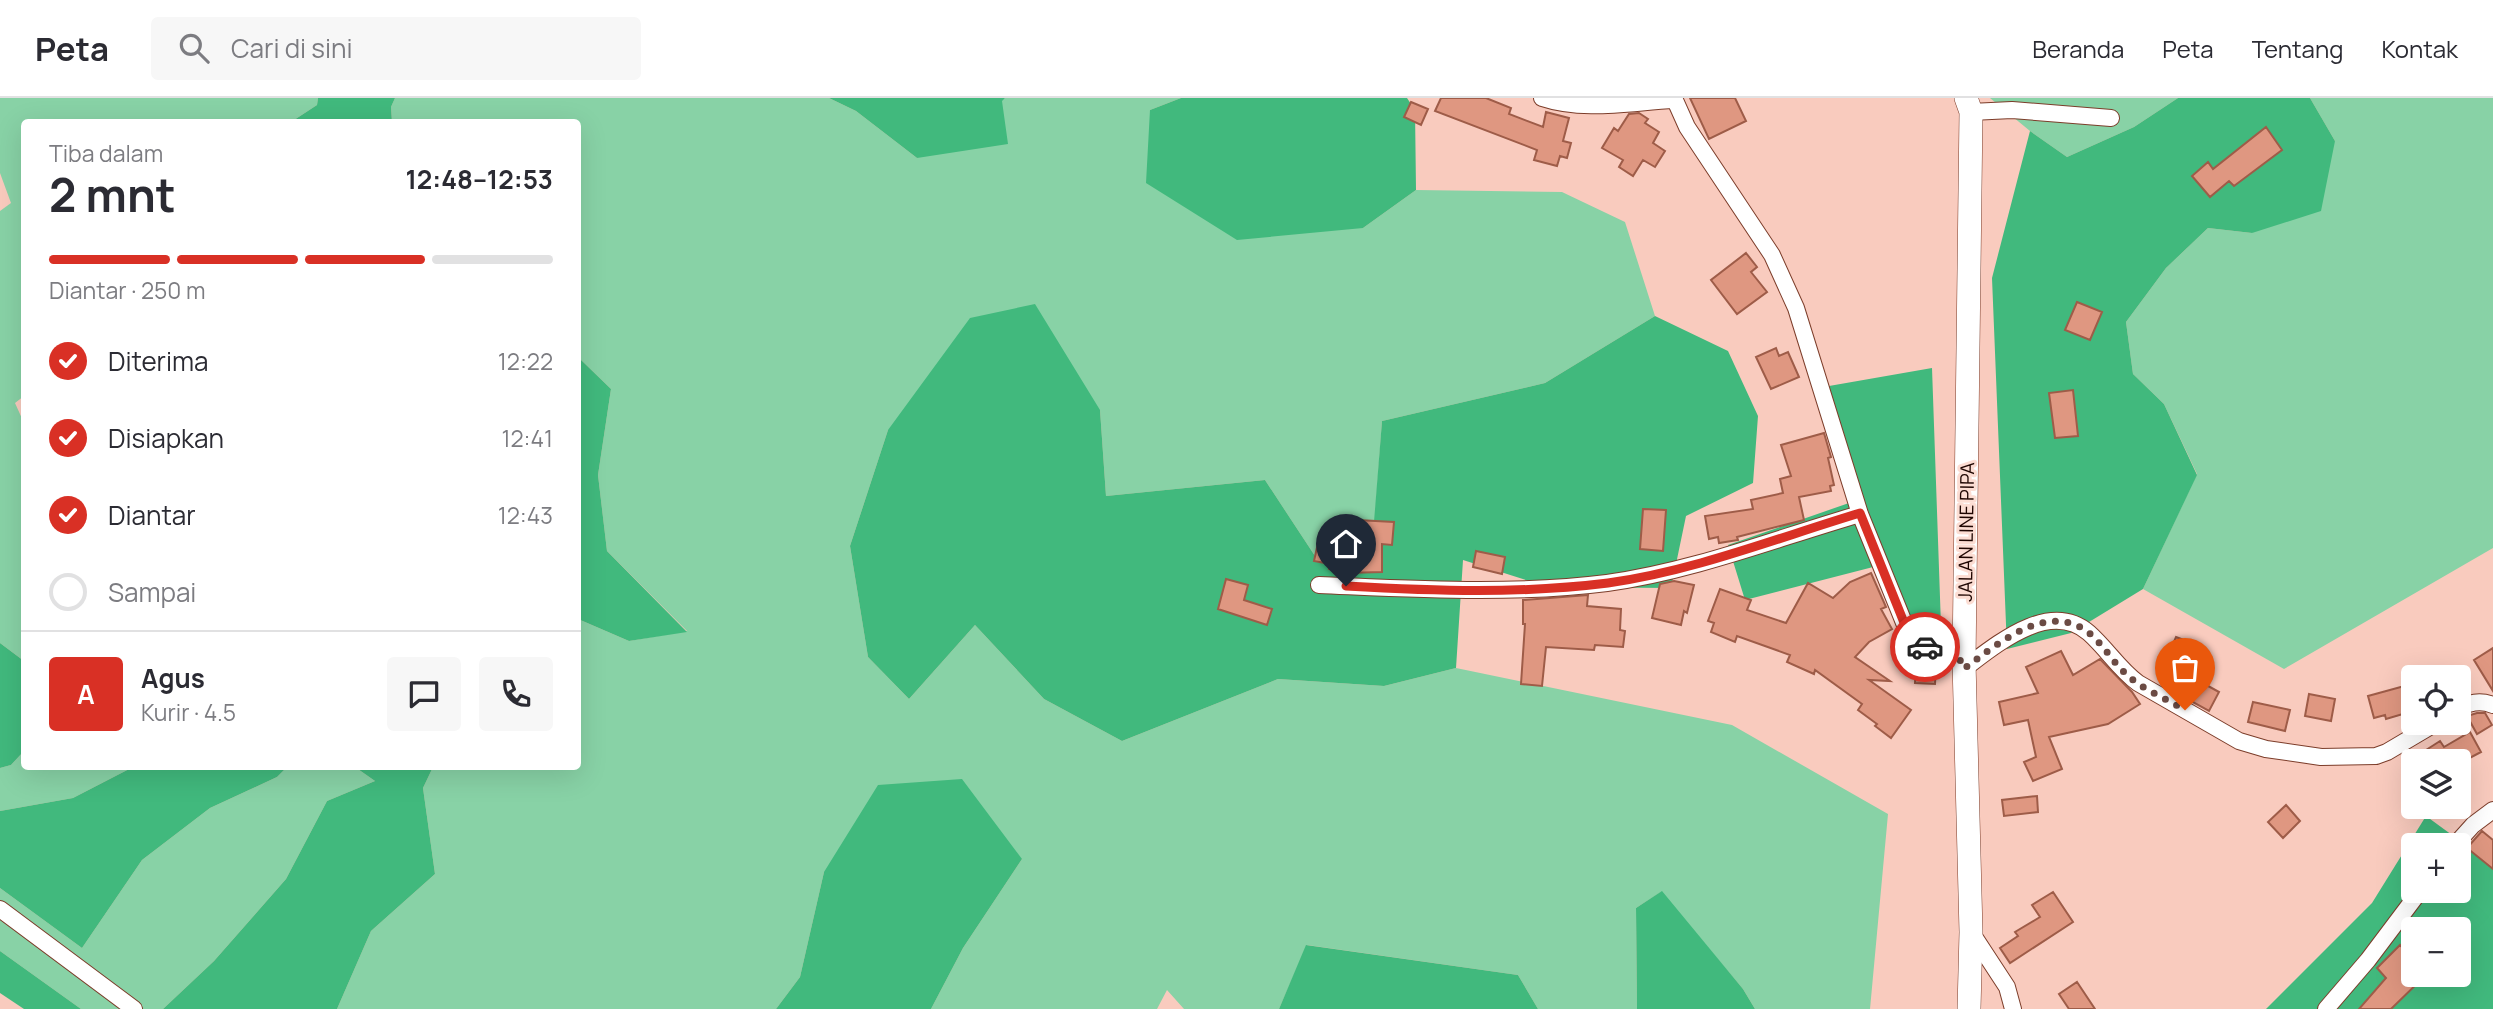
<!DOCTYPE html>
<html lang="id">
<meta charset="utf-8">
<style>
:root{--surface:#fff;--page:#f7f7f7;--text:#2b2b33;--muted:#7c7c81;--line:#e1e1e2;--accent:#d93025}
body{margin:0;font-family:Manrope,sans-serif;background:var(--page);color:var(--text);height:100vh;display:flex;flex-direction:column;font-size:26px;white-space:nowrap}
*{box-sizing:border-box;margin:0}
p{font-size:23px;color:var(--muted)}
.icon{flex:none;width:38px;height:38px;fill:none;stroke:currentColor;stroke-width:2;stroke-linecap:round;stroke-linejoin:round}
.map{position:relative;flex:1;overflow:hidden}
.sheet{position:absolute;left:21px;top:21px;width:560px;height:651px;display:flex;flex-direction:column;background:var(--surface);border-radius:7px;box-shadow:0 7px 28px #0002}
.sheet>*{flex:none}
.controls{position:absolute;left:2401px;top:567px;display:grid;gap:14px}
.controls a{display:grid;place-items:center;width:70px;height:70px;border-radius:7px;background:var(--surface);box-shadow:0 7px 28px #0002;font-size:35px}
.pin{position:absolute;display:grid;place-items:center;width:60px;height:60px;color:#fff;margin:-72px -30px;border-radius:50% 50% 50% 0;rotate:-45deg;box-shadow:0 0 7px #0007}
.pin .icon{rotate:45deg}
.courier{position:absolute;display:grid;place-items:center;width:70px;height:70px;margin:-35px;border:5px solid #d93025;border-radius:50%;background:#fff;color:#222;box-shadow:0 2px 9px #0007}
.overview em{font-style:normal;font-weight:700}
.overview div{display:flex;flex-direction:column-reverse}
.overview{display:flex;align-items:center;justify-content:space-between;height:119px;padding:0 28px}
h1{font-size:46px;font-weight:700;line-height:52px}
.bar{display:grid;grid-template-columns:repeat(4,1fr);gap:10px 7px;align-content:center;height:84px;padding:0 28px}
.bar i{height:9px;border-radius:5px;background:var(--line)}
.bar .selected{background:var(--accent)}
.bar p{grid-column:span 4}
.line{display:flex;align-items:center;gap:18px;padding:0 28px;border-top:2px solid var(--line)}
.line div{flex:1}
.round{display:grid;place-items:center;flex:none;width:74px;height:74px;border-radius:7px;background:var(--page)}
ol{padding:0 28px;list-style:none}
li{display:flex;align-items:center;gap:21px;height:77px}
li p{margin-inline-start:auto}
li .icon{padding:7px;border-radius:50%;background:var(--accent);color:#fff;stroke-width:4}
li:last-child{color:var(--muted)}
li i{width:38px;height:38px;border:4px solid var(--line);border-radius:50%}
header{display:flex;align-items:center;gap:42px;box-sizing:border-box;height:98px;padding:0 35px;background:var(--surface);border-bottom:2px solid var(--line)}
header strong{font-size:33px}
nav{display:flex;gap:38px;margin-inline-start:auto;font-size:24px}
.search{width:490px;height:63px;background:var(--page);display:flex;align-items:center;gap:18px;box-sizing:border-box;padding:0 24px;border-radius:7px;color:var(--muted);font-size:26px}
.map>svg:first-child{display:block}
.green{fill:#88d2a6}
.forest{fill:#41b97d;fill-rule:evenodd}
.building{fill:#df9781;stroke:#9e5c48;stroke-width:2}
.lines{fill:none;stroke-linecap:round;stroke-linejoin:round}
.minor-casing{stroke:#7c3d2a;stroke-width:18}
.secondary-casing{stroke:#7c3d2a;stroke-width:24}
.minor{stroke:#fff;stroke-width:16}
.secondary{stroke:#fff;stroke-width:23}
.done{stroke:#6b4b44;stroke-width:7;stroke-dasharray:0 12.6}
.route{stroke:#d93025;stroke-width:9}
.labels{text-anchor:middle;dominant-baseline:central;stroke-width:6;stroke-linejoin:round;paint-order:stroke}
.street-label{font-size:19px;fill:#1f0602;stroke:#fcddd3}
</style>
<header>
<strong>Peta</strong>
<div class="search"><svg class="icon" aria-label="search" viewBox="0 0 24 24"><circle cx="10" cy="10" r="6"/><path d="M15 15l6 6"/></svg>Cari di sini</div>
<nav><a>Beranda</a><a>Peta</a><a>Tentang</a><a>Kontak</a></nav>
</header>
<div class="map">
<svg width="2493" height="911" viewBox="0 0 2493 911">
<rect width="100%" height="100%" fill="#f9cbbe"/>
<path class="green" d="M 0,0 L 318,0 L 317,7 L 291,24 L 24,24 L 24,298 L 15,305 L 24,325 L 24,563 L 0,545 L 0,113 L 11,105 L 0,75 Z
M 395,0 L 829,0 L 856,13 L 917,60 L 1005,0 L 1181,0 L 1150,12 L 1363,130 L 1416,92 L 1562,94 L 1625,124 L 1655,218 L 1545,285 L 1382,323 L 1371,474 L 1315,458 L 1265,382 L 1106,398 L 1100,312 L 888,332 L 850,448 L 868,559 L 909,601 L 975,527 L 1044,601 L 1122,643 L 1278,581 L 1384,588 L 1456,570 L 1732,627 L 1888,716 L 1870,911 L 1755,911 L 1743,891 L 1661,794 L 1636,810 L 1637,911 L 1538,911 L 1518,877 L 1307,847 L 1279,911 L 1184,911 L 1167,892 L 1157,911 L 931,911 L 963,850 L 1022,761 L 824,774 L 800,879 L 776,911 L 337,911 L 371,833 L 435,776 L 423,690 L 433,669 L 578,668 L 578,521 L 629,543 L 687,533 L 607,453 L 598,377 L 611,291 L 578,259 L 578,24 L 392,24 L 391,9 Z
M 1990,0 L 2178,0 L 2134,29 L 2067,59 L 2030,33 Z
M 2310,0 L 2493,0 L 2493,450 L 2284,571 L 2143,491 L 2197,376 L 2164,306 L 2133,276 L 2126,224 L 2166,170 L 2208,130 L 2252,135 L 2335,43 Z
M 24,653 L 24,668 L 133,669 L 73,700 L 0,713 L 0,670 L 11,667 Z
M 287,669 L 355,669 L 375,683 L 327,703 L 286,781 L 214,863 L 163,911 L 81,911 L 0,853 L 0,790 L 82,850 L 142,762 L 210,710 L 277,679 Z"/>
<path class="forest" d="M 318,0 L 395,0 L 391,9 L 392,24 L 291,24 L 317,7 Z
M 829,0 L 1005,0 L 1002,3 L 1008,46 L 917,60 L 856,13 Z
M 1181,0 L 1407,0 L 1415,12 L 1416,92 L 1363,130 L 1237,142 L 1146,85 L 1150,12 Z
M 2178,0 L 2310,0 L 2335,43 L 2321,113 L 2252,135 L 2208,130 L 2166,170 L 2126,224 L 2133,276 L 2164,306 L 2197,377 L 2143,491 L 2071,535 L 2007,551 L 1992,180 L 2030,33 L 2067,59 L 2134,29 Z
M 1035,206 L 1100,312 L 1106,398 L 1265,382 L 1315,458 L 1370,474 L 1382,323 L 1545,285 L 1655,218 L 1728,253 L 1758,318 L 1753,385 L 1686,418 L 1671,490 L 1548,489 L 1463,462 L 1456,570 L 1384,588 L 1278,581 L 1122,643 L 1044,601 L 975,527 L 909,601 L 868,559 L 850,448 L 888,332 L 970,220 Z
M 578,259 L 611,291 L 598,377 L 607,453 L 687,534 L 629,543 L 578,521 Z
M 1932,270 L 1941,528 L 1904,530 L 1877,468 L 1745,502 L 1728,447 L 1849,405 L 1829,288 Z
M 0,545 L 24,563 L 24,653 L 11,667 L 0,670 Z
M 133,669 L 287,669 L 277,679 L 210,710 L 142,762 L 82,850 L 0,790 L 0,713 L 73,700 Z
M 355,669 L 433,669 L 423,690 L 435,776 L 371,833 L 337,911 L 163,911 L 214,863 L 286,781 L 327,703 L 375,683 Z
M 962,681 L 1022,761 L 963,850 L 931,911 L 776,911 L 800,879 L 824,774 L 878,687 Z
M 2426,718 L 2493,767 L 2493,911 L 2266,911 L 2372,805 ZM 2413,747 L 2459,747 L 2459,793 L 2413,793 ZM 2413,831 L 2459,831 L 2459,877 L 2413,877 Z
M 1662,793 L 1743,891 L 1755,911 L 1637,911 L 1636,810 Z
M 1306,847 L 1518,877 L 1538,911 L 1279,911 Z
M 0,853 L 81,911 L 24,911 L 0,895 Z"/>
<path class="building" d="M 1441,0 L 1486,0 L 1511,10 L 1509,16 L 1543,29 L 1546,14 L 1569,20 L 1563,43 L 1571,45 L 1567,60 L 1560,58 L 1557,68 L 1534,62 L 1537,52 L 1435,13 Z
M 1690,0 L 1735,0 L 1746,23 L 1709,41 Z
M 1411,4 L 1428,11 L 1421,27 L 1404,19 Z
M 1639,15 L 1648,21 L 1645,25 L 1659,34 L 1653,45 L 1665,53 L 1655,69 L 1643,62 L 1633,78 L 1619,69 L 1623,62 L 1602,50 L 1614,30 L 1618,33 L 1629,16 Z
M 2266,29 L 2282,52 L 2234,88 L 2229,83 L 2210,99 L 2192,78 L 2208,64 L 2213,71 Z
M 1746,155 L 1757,169 L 1751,174 L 1767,194 L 1737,216 L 1711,182 Z
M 2077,204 L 2102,214 L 2090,242 L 2065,232 Z
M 1776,250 L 1779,258 L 1788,254 L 1799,279 L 1771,291 L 1756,259 Z
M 2073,292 L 2078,338 L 2055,340 L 2049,295 Z
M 1824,335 L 1831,359 L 1828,360 L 1834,387 L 1830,388 L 1831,393 L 1799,399 L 1804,422 L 1737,439 L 1738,442 L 1719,445 L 1718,439 L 1709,441 L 1705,418 L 1753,411 L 1751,402 L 1783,395 L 1780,381 L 1791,378 L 1781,347 Z
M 1643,411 L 1666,412 L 1663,453 L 1640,451 Z
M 1357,422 L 1394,424 L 1392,447 L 1382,446 L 1382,474 L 1345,475 L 1329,471 L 1330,466 L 1314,463 L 1320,436 L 1356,443 Z
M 1476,453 L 1505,459 L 1502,476 L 1473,469 Z
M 1871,475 L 1886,509 L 1881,511 L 1892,531 L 1869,544 L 1855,559 L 1890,583 L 1869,582 L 1911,612 L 1891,640 L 1875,628 L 1877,626 L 1858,612 L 1862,606 L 1815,572 L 1814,576 L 1787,564 L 1790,557 L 1737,538 L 1735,544 L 1711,534 L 1714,525 L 1708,523 L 1720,491 L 1751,502 L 1747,512 L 1786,525 L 1808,485 L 1833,500 L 1850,484 Z
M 1226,481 L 1248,487 L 1244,502 L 1272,511 L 1267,527 L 1218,511 Z
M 1674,483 L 1694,487 L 1687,515 L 1684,513 L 1681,527 L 1652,520 L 1660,486 Z
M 1588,497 L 1587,508 L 1621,511 L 1620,532 L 1625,533 L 1623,549 L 1595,547 L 1594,552 L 1546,549 L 1542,588 L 1521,586 L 1525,526 L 1523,526 L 1523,502 Z
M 2176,539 L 2200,548 L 2188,577 L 2164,567 Z
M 2493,550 L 2493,593 L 2474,562 Z
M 2061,553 L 2073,577 L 2100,561 L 2132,594 L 2140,606 L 2108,626 L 2049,639 L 2062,671 L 2033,683 L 2024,664 L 2036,659 L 2028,622 L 2004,627 L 1999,604 L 2038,595 L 2026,569 Z
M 1916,566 L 1936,567 L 1935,586 L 1915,585 Z
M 2190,578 L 2219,594 L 2209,613 L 2180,597 Z
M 2408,587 L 2413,613 L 2386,621 L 2385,617 L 2374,620 L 2368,598 Z
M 2309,596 L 2335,601 L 2331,623 L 2305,618 Z
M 2253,604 L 2290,612 L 2285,633 L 2248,624 Z
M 2477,615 L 2485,615 L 2492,627 L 2477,636 L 2467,618 Z
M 2470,634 L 2481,654 L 2464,663 L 2409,663 L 2440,643 L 2444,649 Z
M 2037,698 L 2038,714 L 2004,718 L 2002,702 Z
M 2286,707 L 2300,723 L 2283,740 L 2268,724 Z
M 2482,733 L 2493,742 L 2493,771 L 2467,750 Z
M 2053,794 L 2073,824 L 2010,865 L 2000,850 L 2018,838 L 2015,834 L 2040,819 L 2032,807 Z
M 2400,847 L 2413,861 L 2413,877 L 2426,877 L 2391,911 L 2359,911 L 2386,880 L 2377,870 Z
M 2077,884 L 2095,911 L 2069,911 L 2059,896 Z"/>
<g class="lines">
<defs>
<path id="minor" d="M 1542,0 C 1584,14 1631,4 1674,2
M 1674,0 L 1687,29 L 1772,157 L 1796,210 L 1860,416 L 1907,532 L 1925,548 L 1964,564
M 1971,14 L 2012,12 L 2111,20
M 1319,487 C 1416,491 1511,497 1607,485 C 1694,473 1777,440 1860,416
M 1965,570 C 1997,546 2050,501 2089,535 C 2107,551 2119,571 2138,585 L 2239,643 L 2266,651 L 2321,659 L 2376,658 L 2387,654 L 2436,625
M 2459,610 C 2470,604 2481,602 2493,607
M 2455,747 L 2473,727 L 2493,712
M 0,811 L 134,911
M 1971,834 L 2007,889 L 2013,911
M 2326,911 L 2368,862 L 2420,793"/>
<path id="secondary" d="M 1966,0 L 1971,14 L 1964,564 L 1971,834 L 1969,911"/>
</defs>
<use href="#minor" class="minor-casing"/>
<use href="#secondary" class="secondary-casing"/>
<use href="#minor" class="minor"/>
<use href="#secondary" class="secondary"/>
</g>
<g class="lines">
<path class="done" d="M 1925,549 L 1964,564 L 1965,570 C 1997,546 2049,502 2089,535 C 2103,546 2112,563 2125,575 C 2141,591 2165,600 2185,612"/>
<path class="route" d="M 1346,488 C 1434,493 1520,496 1608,485 C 1694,473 1777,440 1860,415 L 1907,532 L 1925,549"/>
</g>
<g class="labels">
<g class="street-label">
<text transform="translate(1966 434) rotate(-89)">JALAN LINE PIPA</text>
</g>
</g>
</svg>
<div class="controls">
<a><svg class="icon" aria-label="locate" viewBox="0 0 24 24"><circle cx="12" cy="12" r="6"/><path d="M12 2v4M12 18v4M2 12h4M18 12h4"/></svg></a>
<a><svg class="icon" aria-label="layers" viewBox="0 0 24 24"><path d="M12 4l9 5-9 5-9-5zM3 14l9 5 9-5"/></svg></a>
<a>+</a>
<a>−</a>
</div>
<div class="pin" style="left:2185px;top:612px;background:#ea580c"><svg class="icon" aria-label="bag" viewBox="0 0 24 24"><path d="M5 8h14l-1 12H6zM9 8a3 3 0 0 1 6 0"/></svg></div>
<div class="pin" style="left:1346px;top:488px;background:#1f2937"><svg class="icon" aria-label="home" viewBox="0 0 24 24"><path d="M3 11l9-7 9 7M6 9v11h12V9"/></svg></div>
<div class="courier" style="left:1925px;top:549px"><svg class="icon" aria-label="car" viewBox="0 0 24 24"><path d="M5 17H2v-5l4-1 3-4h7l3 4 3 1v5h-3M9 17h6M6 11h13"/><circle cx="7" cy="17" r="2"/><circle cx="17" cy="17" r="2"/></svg></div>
<section class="sheet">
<div class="overview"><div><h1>2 mnt</h1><p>Tiba dalam</p></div><em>12:48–12:53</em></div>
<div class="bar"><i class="selected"></i><i class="selected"></i><i class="selected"></i><i></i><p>Diantar · 250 m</p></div>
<ol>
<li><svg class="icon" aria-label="check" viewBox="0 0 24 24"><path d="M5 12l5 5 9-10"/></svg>Diterima<p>12:22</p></li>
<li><svg class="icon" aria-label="check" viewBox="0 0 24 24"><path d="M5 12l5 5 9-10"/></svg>Disiapkan<p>12:41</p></li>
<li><svg class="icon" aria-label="check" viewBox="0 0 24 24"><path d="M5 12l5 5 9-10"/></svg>Diantar<p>12:43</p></li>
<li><i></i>Sampai</li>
</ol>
<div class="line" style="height:126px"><b class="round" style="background:var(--accent);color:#fff">A</b><div><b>Agus</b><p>Kurir · 4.5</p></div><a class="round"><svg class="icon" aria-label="chat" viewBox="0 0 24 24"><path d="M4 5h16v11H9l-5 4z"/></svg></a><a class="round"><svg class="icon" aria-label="phone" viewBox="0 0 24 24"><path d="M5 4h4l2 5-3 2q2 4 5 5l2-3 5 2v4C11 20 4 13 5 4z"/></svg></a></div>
</section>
</div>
